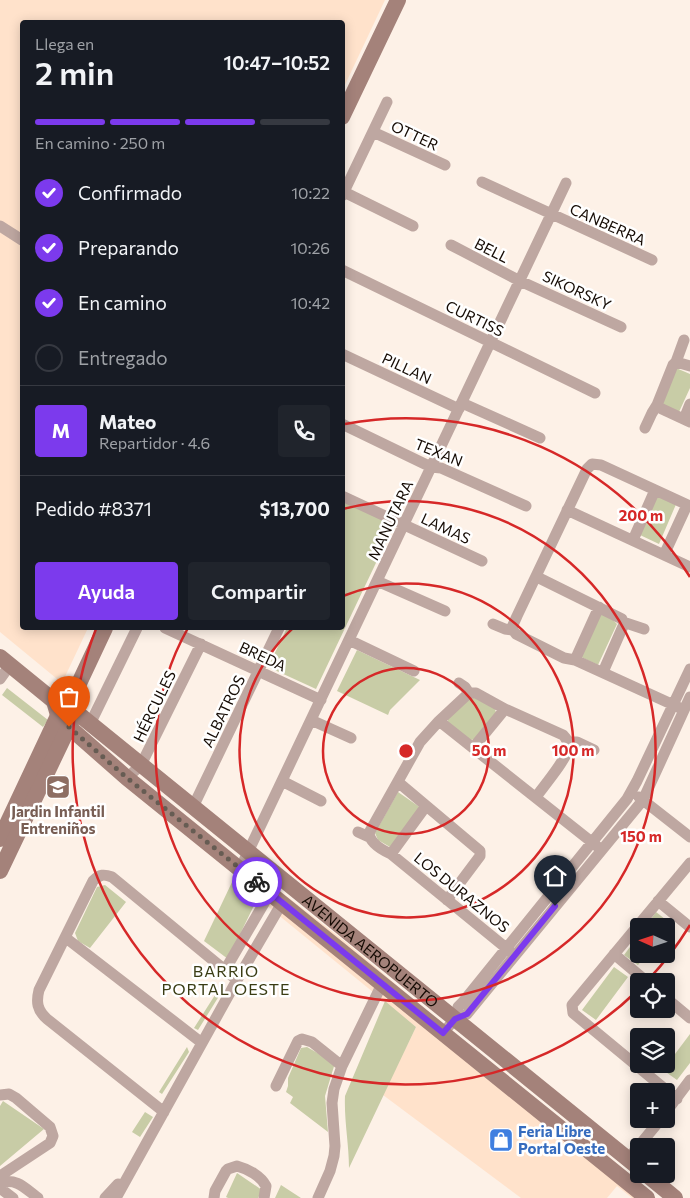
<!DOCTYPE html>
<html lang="es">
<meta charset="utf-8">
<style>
:root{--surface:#171b24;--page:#20242c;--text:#f1f3f6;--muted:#9ea1a6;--line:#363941;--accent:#7c3aed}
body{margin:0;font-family:Commissioner,sans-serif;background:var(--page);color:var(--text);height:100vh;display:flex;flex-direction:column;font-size:19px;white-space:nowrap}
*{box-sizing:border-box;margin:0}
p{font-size:16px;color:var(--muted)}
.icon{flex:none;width:28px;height:28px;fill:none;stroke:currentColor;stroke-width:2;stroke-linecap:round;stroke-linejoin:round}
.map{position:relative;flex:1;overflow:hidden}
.sheet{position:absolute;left:20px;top:20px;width:325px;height:610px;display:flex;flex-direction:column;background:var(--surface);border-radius:5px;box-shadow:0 2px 12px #0003}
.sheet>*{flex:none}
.needle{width:32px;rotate:273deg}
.fabs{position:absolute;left:630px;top:918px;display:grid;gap:10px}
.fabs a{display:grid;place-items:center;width:45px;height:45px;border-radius:5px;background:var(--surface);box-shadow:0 2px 12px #0003;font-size:25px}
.pin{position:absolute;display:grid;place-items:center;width:42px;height:42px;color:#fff;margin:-51px -21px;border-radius:50% 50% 50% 0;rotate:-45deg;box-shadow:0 0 5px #0007}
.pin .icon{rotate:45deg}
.courier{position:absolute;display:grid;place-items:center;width:50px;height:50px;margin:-25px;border:4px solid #7c3aed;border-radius:50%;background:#fff;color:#222;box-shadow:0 1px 6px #0007}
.overview em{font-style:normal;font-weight:600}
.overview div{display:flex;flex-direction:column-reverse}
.overview{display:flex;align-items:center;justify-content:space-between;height:85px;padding:0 15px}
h1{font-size:32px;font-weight:600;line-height:38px}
.bar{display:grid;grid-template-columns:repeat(4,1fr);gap:8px 5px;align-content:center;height:60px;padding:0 15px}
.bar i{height:6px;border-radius:4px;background:var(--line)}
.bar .selected{background:var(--accent)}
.bar p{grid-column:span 4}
.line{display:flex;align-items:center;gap:12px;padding:0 15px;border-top:1px solid var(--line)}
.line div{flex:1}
.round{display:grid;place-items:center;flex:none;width:52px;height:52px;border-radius:5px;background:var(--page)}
ol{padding:0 15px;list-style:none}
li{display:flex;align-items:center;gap:15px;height:55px}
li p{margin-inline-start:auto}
li .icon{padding:5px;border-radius:50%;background:var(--accent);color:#fff;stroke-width:4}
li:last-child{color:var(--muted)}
li i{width:28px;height:28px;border:2px solid var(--line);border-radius:50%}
.button{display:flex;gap:10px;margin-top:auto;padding:10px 15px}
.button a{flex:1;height:58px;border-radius:5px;background:var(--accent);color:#fff;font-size:20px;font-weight:600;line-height:58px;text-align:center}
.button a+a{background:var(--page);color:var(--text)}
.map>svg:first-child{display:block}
.built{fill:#ffe2cb}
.green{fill:#c8cca6}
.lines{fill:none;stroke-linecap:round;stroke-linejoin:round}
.street{stroke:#bea7a1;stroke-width:11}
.secondary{stroke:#a4827a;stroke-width:16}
.done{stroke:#665c53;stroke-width:5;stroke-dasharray:0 9}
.route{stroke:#7c3aed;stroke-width:6}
.ring{fill:none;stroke:#d62828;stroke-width:2.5}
.labels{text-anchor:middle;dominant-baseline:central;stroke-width:5;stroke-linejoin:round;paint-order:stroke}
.street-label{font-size:15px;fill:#150b04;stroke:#fff}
.education-label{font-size:15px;font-weight:bold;fill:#785e54;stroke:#fff}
.shop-label{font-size:15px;font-weight:bold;fill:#366cbe;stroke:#fff;text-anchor:start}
.neighbourhood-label{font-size:16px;letter-spacing:1px;fill:#3a3c14;stroke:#fff}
.centre{fill:#d62828;stroke:#fff;stroke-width:2.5}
.ring-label{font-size:15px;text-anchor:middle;font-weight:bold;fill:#d62828;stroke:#fff;stroke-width:5;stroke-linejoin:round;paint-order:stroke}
</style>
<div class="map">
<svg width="690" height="1198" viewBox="0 0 690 1198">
<rect width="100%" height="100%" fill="#fdf1e7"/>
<path class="built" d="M 0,0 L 385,0 L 343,89 L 342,22 L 22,22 L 22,628 L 88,628 L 62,683 L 0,632 Z
M 244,863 L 347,943 L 478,1054 L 656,1198 L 632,1198 L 617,1186 L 607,1198 L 521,1198 L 383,1095 L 416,1027 L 234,879 Z"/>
<path class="green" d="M 676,368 L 690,374 L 690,388 L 679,412 L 661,404 Z
M 658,494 L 677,502 L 659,544 L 640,535 Z
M 346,502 L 394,525 L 316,689 L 268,667 L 287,628 L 342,628 L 342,510 Z
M 601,614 L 613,620 L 617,624 L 598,665 L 581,657 Z
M 357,650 L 420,680 L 390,710 L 388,715 L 337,691 Z
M 7,688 L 48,720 L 43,727 L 2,695 Z
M 468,697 L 475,697 L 494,707 L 497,715 L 476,739 L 466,741 L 448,724 L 448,716 Z
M 398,792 L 421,808 L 390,847 L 378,840 L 375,833 Z
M 233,880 L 258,897 L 228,959 L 204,941 Z
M 105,885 L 126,902 L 90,948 L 78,941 L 75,933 L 97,887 Z
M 656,912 L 670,923 L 666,927 L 646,926 Z
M 639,935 L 639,954 L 647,954 L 638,965 L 624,955 Z
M 614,967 L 628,977 L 596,1020 L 582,1010 Z
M 222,984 L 224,988 L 198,1030 L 194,1028 Z
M 385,1001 L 416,1027 L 349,1168 C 349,1144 344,1121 345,1096 Z
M 690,1034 L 690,1063 L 677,1080 L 663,1070 Z
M 187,1047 L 189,1052 L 162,1094 L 159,1092 Z
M 307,1047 L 335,1063 L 325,1096 L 328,1132 L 290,1103 L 293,1097 L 286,1092 L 288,1086 L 288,1078 L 301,1048 Z
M 3,1101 L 44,1129 L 0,1166 L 0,1106 Z
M 145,1112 L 153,1117 L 140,1137 L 132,1132 Z
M 237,1173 L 262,1190 L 258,1198 L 228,1198 L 226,1197 Z
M 281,1185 L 301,1198 L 275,1198 Z"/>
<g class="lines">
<path class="street" d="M 373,132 L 445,165
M 482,182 L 652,260
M 344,192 L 413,226
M 342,196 L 387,102
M 0,226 L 22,240
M 451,245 L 520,281 L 621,327
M 342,270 L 595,393
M 342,354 L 459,409
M 676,362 L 684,340
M 690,366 L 676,362 L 673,365 L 657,405 L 662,409 L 690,422
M 462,403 L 540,438
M 684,419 L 690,404
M 342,424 L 431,467 L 441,468 L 450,472 L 526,506
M 645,428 L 652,413 L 657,405
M 342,496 L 482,561
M 567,510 L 690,567
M 633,540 L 655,490
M 664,555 L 687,505
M 537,577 L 622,619 L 624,624 L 603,672
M 377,581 L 445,611
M 623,622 L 644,629
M 493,624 L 505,629 L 513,630 L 516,634 L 564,658 L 575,660 L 678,707
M 165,628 L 321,700
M 513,630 L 513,625 L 517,616 L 587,469 L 592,464 L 601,465 L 690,506
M 349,640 L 414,671
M 575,660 L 599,607
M 0,679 L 10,665
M 459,683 L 465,687 L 469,693
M 469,693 L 439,721 L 420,742 L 369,833 C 370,843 382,850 391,854 L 511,952
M 469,693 L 476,693 L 505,709 L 563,735 C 567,739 569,743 568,749 C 566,760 543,787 536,797
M 311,720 L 351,738
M 439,721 L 598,847
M 90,724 L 137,628
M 568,742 L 577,742 L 594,750
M 473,748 L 505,709
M 127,778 L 141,765 L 201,644
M 282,781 L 321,801
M 398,782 L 480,851 L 480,856 L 447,900
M 639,797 L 690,837
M 193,807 L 279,628
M 358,832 L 369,837
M 391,854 L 426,806
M 240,869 L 566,183
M 658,901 L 690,927
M 66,938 L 202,1043
M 614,954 L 646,981
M 225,970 L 270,893
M 666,998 L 690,1018
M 455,1019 L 467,1014 L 643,800 L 690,697
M 443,1033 L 455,1019 L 458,1007 L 463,1002 L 627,799 L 637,781 L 690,669
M 276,1086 L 298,1041 L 302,1039 L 312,1042 L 342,1066
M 0,1095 L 9,1094 L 16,1098 L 50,1127 L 53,1136 L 50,1143 L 0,1176
M 677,1099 L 573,1013 L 572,1005 L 690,863
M 164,1112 L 47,1019 C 37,1010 36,1002 39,990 L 93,881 C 100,874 104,874 112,877 L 237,980
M 666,1112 L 690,1080
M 628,1159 L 661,1119
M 0,1183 C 16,1177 26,1189 38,1198
M 0,1188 L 13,1198
M 105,1198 L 118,1184
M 116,1198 L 237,980 L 282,903
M 214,1198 L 215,1191 L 226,1171 L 228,1169 L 237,1166 C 248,1169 261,1176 266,1186 L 264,1198
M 318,1198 L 330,1171 L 334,1156 L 335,1146 L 332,1103 L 334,1089 L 342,1066 L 382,984"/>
<g class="secondary">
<path d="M 342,117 L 398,0"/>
<path id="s1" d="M 0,657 L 54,701 L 64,703 L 76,712 L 639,1168"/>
<path d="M 54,701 L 58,715 L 69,727 L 127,778 L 647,1198"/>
<path d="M 0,839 L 64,703 L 74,694 L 105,628"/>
<path d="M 0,871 L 73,718"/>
<path d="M 646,1174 L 675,1198"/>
</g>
</g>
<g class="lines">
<path class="done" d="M 69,727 L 127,778 L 257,882"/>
<path class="route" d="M 257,882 L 443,1033 L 455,1019 L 467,1014 L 555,906"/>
</g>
<g class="ring">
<circle cx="406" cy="751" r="83"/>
<path d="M343 596A167 167 0 1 1 293 628"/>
<path d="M343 509A250 250 0 1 1 188 628"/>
<path d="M690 925A333 333 0 0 1 648 980M637 991A333 333 0 0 1 96 629M345 424A333 333 0 0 1 690 577"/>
</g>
<defs>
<symbol id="school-square" viewBox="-11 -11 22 22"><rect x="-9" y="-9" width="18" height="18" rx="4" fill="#8d6e63" stroke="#fff"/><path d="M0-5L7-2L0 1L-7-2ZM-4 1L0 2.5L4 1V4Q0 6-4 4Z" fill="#fff"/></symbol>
<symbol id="shop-square" viewBox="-11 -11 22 22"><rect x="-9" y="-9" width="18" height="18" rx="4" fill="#3f7fe0" stroke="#fff"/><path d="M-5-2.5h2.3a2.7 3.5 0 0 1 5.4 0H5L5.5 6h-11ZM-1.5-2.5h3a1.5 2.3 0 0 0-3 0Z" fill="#fff"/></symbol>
</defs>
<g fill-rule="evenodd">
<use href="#school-square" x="44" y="773" width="28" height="28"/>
<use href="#shop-square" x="487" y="1126" width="28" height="28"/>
</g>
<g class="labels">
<g class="street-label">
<text transform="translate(415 135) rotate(25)">OTTER</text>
<text transform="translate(608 224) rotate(24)">CANBERRA</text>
<text transform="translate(492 250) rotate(27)">BELL</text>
<text transform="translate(577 290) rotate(25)">SIKORSKY</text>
<text transform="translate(475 318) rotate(26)">CURTISS</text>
<text transform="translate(407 368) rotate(25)">PILLAN</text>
<text transform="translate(439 452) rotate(22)">TEXAN</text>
<text transform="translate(390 520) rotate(-65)">MANUTARA</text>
<text transform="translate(446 528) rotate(25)">LAMAS</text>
<text transform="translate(263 656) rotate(25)">BREDA</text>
<text transform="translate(154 706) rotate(-64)">HÉRCULES</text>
<text transform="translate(223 711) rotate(-64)">ALBATROS</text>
<text transform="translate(462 892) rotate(39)">LOS DURAZNOS</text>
<text stroke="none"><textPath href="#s1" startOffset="474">AVENIDA AEROPUERTO</textPath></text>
</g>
<g class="education-label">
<text x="58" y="811">Jardin Infantil<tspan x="58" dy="17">Entreniños</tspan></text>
</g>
<g class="shop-label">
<text x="518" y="1131">Feria Libre<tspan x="518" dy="17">Portal Oeste</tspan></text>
</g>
<g class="neighbourhood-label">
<text x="226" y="970">BARRIO<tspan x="226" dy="18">PORTAL OESTE</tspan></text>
</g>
</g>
<circle cx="406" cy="751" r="8" class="centre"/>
<g class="ring-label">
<text x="641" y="521">200 m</text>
<text x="489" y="756">50 m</text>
<text x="573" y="756">100 m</text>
<text x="641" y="842">150 m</text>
</g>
</svg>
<div class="fabs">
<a><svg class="needle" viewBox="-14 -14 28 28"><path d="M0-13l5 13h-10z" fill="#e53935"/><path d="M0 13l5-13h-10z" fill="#9ea1a6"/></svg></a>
<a><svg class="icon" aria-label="locate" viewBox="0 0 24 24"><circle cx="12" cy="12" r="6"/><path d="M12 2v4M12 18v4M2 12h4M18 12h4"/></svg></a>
<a><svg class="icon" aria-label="layers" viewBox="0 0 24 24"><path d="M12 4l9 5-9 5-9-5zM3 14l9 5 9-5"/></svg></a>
<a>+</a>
<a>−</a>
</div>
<div class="pin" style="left:69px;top:727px;background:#ea580c"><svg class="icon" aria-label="bag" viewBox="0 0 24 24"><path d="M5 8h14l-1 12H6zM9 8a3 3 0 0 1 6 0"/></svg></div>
<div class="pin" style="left:555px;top:906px;background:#1f2937"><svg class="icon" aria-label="home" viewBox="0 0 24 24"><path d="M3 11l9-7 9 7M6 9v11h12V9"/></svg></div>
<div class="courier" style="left:257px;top:882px"><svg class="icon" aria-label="bike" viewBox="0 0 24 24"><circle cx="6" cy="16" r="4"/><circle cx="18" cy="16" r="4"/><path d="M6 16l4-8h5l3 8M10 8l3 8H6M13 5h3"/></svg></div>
<section class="sheet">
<div class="overview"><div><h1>2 min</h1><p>Llega en</p></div><em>10:47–10:52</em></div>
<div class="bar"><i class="selected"></i><i class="selected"></i><i class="selected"></i><i></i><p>En camino · 250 m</p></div>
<ol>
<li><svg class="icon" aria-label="check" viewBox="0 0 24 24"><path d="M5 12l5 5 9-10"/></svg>Confirmado<p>10:22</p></li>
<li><svg class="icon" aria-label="check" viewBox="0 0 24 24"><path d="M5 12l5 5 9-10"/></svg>Preparando<p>10:26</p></li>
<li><svg class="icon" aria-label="check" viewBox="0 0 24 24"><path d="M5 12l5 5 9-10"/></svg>En camino<p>10:42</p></li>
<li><i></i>Entregado</li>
</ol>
<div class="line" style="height:90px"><b class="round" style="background:var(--accent);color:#fff">M</b><div><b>Mateo</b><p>Repartidor · 4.6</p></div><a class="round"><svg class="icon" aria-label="phone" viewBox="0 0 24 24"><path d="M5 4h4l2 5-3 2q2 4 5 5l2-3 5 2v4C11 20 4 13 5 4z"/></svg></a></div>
<div class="line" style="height:65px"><div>Pedido #8371</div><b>$13,700</b></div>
<div class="button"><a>Ayuda</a><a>Compartir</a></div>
</section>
</div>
